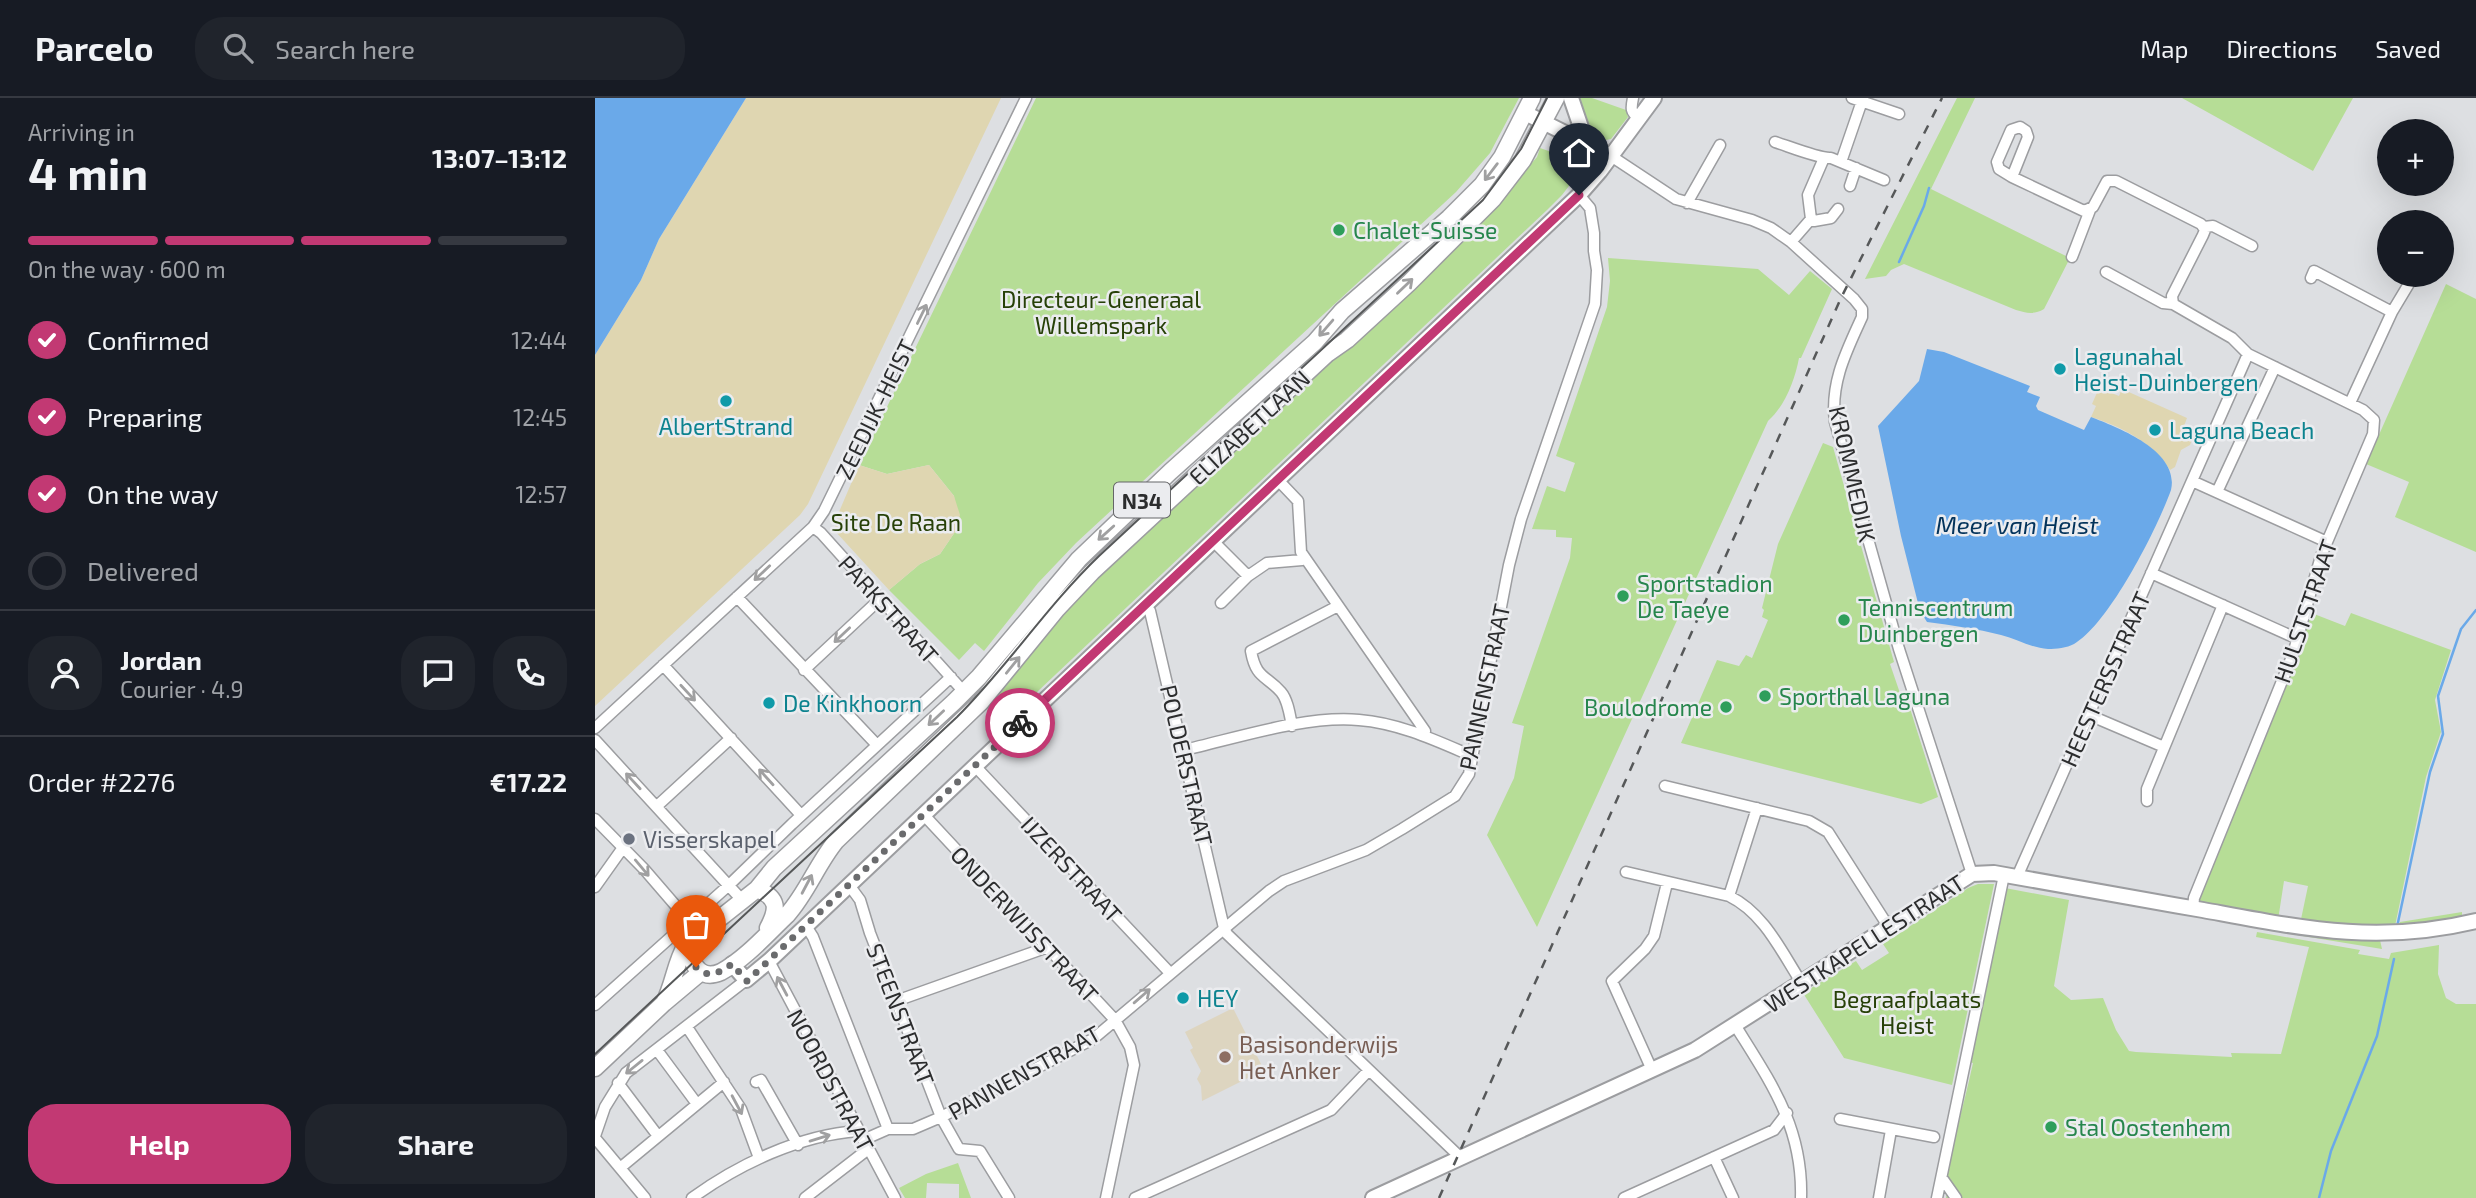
<!DOCTYPE html>
<meta charset="utf-8">
<style>
:root{--surface:#171b24;--page:#20242c;--text:#f1f3f6;--muted:#9ea1a6;--line:#363941;--accent:#c23973}
body{margin:0;font-family:"Exo 2",sans-serif;background:var(--page);color:var(--text);height:100vh;display:flex;flex-direction:column;font-size:26px;white-space:nowrap}
*{box-sizing:border-box;margin:0}
p{font-size:23px;color:var(--muted)}
.icon{flex:none;width:38px;height:38px;fill:none;stroke:currentColor;stroke-width:2;stroke-linecap:round;stroke-linejoin:round}
.map{position:relative;flex:1;overflow:hidden}
.panel{display:flex;flex-direction:column;background:var(--surface);width:595px}
.panel>*{flex:none}
.buttons{position:absolute;left:1782px;top:21px;display:grid;gap:14px}
.buttons a{display:grid;place-items:center;width:77px;height:77px;border-radius:50%;background:var(--surface);box-shadow:0 7px 28px #0002;font-size:35px}
.pin{position:absolute;display:grid;place-items:center;width:60px;height:60px;color:#fff;margin:-72px -30px;border-radius:50% 50% 50% 0;rotate:-45deg;box-shadow:0 0 7px #0007}
.pin .icon{rotate:45deg}
.courier{position:absolute;display:grid;place-items:center;width:70px;height:70px;margin:-35px;border:5px solid #c23973;border-radius:50%;background:#fff;color:#222;box-shadow:0 2px 9px #0007}
.overview em{font-style:normal;font-weight:700}
.overview div{display:flex;flex-direction:column-reverse}
.overview{display:flex;align-items:center;justify-content:space-between;height:119px;padding:0 28px}
h1{font-size:46px;font-weight:700;line-height:52px}
.bar{display:grid;grid-template-columns:repeat(4,1fr);gap:10px 7px;align-content:center;height:84px;padding:0 28px}
.bar i{height:9px;border-radius:5px;background:var(--line)}
.bar .active{background:var(--accent)}
.bar p{grid-column:span 4}
.line{display:flex;align-items:center;gap:18px;padding:0 28px;border-top:2px solid var(--line)}
.line div{flex:1}
.round{display:grid;place-items:center;flex:none;width:74px;height:74px;border-radius:28px;background:var(--page)}
ol{padding:0 28px;list-style:none}
li{display:flex;align-items:center;gap:21px;height:77px}
li p{margin-inline-start:auto}
li .icon{padding:7px;border-radius:50%;background:var(--accent);color:#fff;stroke-width:4}
li:last-child{color:var(--muted)}
li i{width:38px;height:38px;border:4px solid var(--line);border-radius:50%}
.cta{display:flex;gap:14px;margin-top:auto;padding:14px 28px}
.cta a{flex:1;height:80px;border-radius:28px;background:var(--accent);color:#fff;font-size:28px;font-weight:700;line-height:80px;text-align:center}
.cta a+a{background:var(--page);color:var(--text)}
header{display:flex;align-items:center;gap:42px;box-sizing:border-box;height:98px;padding:0 35px;background:var(--surface);border-bottom:2px solid var(--line)}
header strong{font-size:33px}
nav{display:flex;gap:38px;margin-inline-start:auto;font-size:24px}
.search{width:490px;height:63px;background:var(--page);display:flex;align-items:center;gap:18px;box-sizing:border-box;padding:0 24px;border-radius:28px;color:var(--muted);font-size:26px}
main{display:flex;flex:1;min-height:0}
.map>svg:first-child{display:block}
.education{fill:#ddd5c0}
.green{fill:#b6dd96}
.sand{fill:#dfd6b1}
.water{fill:#6aa9e9}
.lines{fill:none;stroke-linecap:round;stroke-linejoin:round}
.stream{stroke:#6aa9e9;stroke-width:2.5}
.street-casing{stroke:#9c9da0;stroke-width:13}
.secondary-casing{stroke:#9c9da0;stroke-width:18}
.primary-casing{stroke:#9c9da0;stroke-width:19}
.street{stroke:#fff;stroke-width:10}
.secondary{stroke:#fff;stroke-width:14}
.primary{stroke:#fff;stroke-width:16}
.tram{stroke:#565859;stroke-width:2}
.rail{stroke:#565859;stroke-width:2.5;stroke-dasharray:9 9;stroke-linecap:butt}
.oneway{stroke:#a0a0a1}
.done{stroke:#6a6b6d;stroke-width:7;stroke-dasharray:0 12.6}
.route{stroke:#c23973;stroke-width:9}
.leisure-dot{fill:#2e9e5b;stroke:#ebecef;stroke-width:2.5}
.culture-dot{fill:#0f9aa8;stroke:#ebecef;stroke-width:2.5}
.worship-dot{fill:#6b7280;stroke:#ebecef;stroke-width:2.5}
.education-dot{fill:#8d6e63;stroke:#ebecef;stroke-width:2.5}
.labels{text-anchor:middle;dominant-baseline:central;stroke-width:5;stroke-linejoin:round;paint-order:stroke}
.shield{fill:#ebecef;stroke:#656668;stroke-width:2}
.shield-label{font-size:21px;font-weight:bold;fill:#2c2d2e}
.leisure-label{font-size:23px;fill:#27864d;stroke:#ebecef;text-anchor:start}
.park-label{font-size:23px;fill:#274108;stroke:#ebecef}
.culture-label{font-size:23px;fill:#0d838f;stroke:#ebecef;text-anchor:start}
.street-label{font-size:23px;fill:#2c2d2e;stroke:#ebecef}
.worship-label{font-size:23px;fill:#5b616d;stroke:#ebecef;text-anchor:start}
.education-label{font-size:23px;fill:#785e54;stroke:#ebecef;text-anchor:start}
.water-label{font-size:24px;font-style:italic;fill:#03335b;stroke:#ebecef}
</style>
<header>
<strong>Parcelo</strong>
<div class="search"><svg class="icon" aria-label="search" viewBox="0 0 24 24"><circle cx="10" cy="10" r="6"/><path d="M15 15l6 6"/></svg>Search here</div>
<nav><a>Map</a><a>Directions</a><a>Saved</a></nav>
</header>
<main>
<section class="panel">
<div class="overview"><div><h1>4 min</h1><p>Arriving in</p></div><em>13:07–13:12</em></div>
<div class="bar"><i class="active"></i><i class="active"></i><i class="active"></i><i></i><p>On the way · 600 m</p></div>
<ol>
<li><svg class="icon" aria-label="check" viewBox="0 0 24 24"><path d="M5 12l5 5 9-10"/></svg>Confirmed<p>12:44</p></li>
<li><svg class="icon" aria-label="check" viewBox="0 0 24 24"><path d="M5 12l5 5 9-10"/></svg>Preparing<p>12:45</p></li>
<li><svg class="icon" aria-label="check" viewBox="0 0 24 24"><path d="M5 12l5 5 9-10"/></svg>On the way<p>12:57</p></li>
<li><i></i>Delivered</li>
</ol>
<div class="line" style="height:126px"><a class="round"><svg class="icon" aria-label="person" viewBox="0 0 24 24"><circle cx="12" cy="8" r="4"/><path d="M4 21q1-7 8-7t8 7"/></svg></a><div><b>Jordan</b><p>Courier · 4.9</p></div><a class="round"><svg class="icon" aria-label="chat" viewBox="0 0 24 24"><path d="M4 5h16v11H9l-5 4z"/></svg></a><a class="round"><svg class="icon" aria-label="phone" viewBox="0 0 24 24"><path d="M5 4h4l2 5-3 2q2 4 5 5l2-3 5 2v4C11 20 4 13 5 4z"/></svg></a></div>
<div class="line" style="height:91px"><div>Order #2276</div><b>€17.22</b></div>
<div class="cta"><a>Help</a><a>Share</a></div>
</section>
<div class="map">
<svg width="1881" height="1100" viewBox="0 0 1881 1100">
<rect width="100%" height="100%" fill="#dddfe2"/>
<path class="education" d="M 638,910 L 669,972 L 607,1003 L 606,988 L 602,981 L 606,973 L 595,952 L 598,950 L 590,934 Z"/>
<path class="green" d="M 441,0 L 924,0 L 895,55 L 861,94 L 481,445 L 443,485 L 389,553 L 380,545 L 364,562 L 294,492 L 325,466 L 345,456 L 362,431 L 359,398 L 334,367 L 292,376 L 264,367 Z
M 985,0 L 997,0 L 1031,12 L 1033,19 L 1016,41 L 1011,42 L 1003,37 L 993,25 Z
M 1362,0 L 1380,0 L 1336,91 L 1475,160 L 1449,211 C 1439,217 1431,215 1421,212 L 1309,166 L 1296,172 L 1291,178 L 1270,181 Z
M 1587,0 L 1758,0 L 1718,73 Z
M 945,50 L 991,66 L 967,97 L 952,112 L 423,612 L 401,601 L 475,505 L 892,116 L 942,59 Z
M 1013,160 L 1163,171 L 1194,197 L 1215,173 L 1237,191 L 1206,260 L 1204,260 C 1200,282 1190,308 1173,323 L 942,829 L 892,737 L 919,680 L 929,628 L 917,625 L 975,460 L 977,440 L 961,439 L 961,432 L 937,431 L 952,388 L 970,394 L 980,365 L 961,358 L 1012,209 L 1015,183 Z
M 1851,186 L 1881,201 L 1881,454 L 1800,419 L 1814,384 L 1771,366 Z
M 1228,345 L 1238,349 L 1299,564 L 1295,566 L 1307,601 L 1312,601 L 1343,699 L 1326,706 L 1086,645 L 1122,562 L 1144,568 L 1151,557 L 1157,560 L 1173,522 L 1167,519 L 1169,512 L 1167,510 L 1183,446 Z
M 1714,514 L 1750,528 L 1756,515 L 1856,552 L 1840,602 L 1846,634 L 1831,679 L 1800,828 L 1804,828 L 1805,824 L 1867,814 L 1867,822 L 1823,829 L 1705,826 L 1713,788 L 1689,783 L 1683,822 L 1607,809 L 1603,801 L 1708,540 Z
M 1383,786 L 1399,786 L 1357,987 L 1249,960 L 1208,895 L 1261,863 L 1267,872 L 1294,855 L 1288,846 L 1373,790 Z
M 1410,790 L 1474,802 L 1459,888 L 1476,902 L 1508,900 L 1521,932 L 1534,953 L 1541,954 L 1637,959 L 1636,955 L 1686,956 L 1714,849 L 1661,839 L 1662,834 L 1765,852 L 1763,856 L 1794,861 L 1796,855 L 1844,847 L 1843,876 L 1851,900 L 1861,906 L 1881,906 L 1881,1100 L 1351,1100 L 1352,1095 L 1348,1088 C 1357,1047 1369,1007 1378,965 L 1374,964 Z
M 1666,829 L 1785,842 L 1787,851 L 1665,831 Z
M 363,1065 L 376,1100 L 364,1100 L 364,1086 L 332,1085 L 331,1100 L 310,1100 L 304,1090 L 331,1076 Z"/>
<path class="sand" d="M 151,0 L 406,0 L 213,406 L 205,417 L 0,608 L 0,257 L 46,182 L 64,141 Z
M 1504,290 L 1524,298 L 1527,291 L 1592,320 L 1589,328 L 1600,334 L 1595,347 L 1586,352 L 1580,369 L 1575,372 C 1559,345 1525,328 1496,319 L 1501,308 L 1497,306 Z
M 264,367 L 292,376 L 334,367 L 359,398 L 365,417 L 362,431 L 345,456 L 325,466 L 294,492 L 240,433 L 241,421 Z"/>
<path class="water" d="M 0,0 L 151,0 L 64,141 L 46,182 L 0,257 Z
M 1332,251 L 1349,254 L 1435,288 L 1432,294 L 1445,299 L 1441,308 L 1443,312 L 1489,332 L 1496,319 C 1524,330 1585,353 1576,392 C 1562,431 1514,526 1479,546 C 1472,550 1461,551 1453,551 C 1436,550 1422,541 1406,537 C 1382,531 1357,527 1332,524 L 1325,513 L 1306,438 L 1283,328 L 1324,283 Z"/>
<g class="lines">
<path class="stream" d="M 1304,164 L 1329,108 L 1334,90
M 1802,829 L 1835,674 L 1848,636 L 1843,598 L 1866,531 L 1881,512
M 1724,1100 L 1736,1053 L 1782,938 L 1799,861"/>
<defs>
<path id="street" d="M 1038,0 C 1036,10 1035,14 1044,20
M 1257,0 L 1304,16
M 1180,44 C 1193,48 1225,61 1236,60 L 1289,82
M 1016,58 L 1081,101 L 1157,122 L 1176,130 L 1196,144 L 1259,201 L 1267,211 L 1267,219 C 1251,254 1235,285 1240,324 L 1304,551 L 1377,776
M 1246,64 L 1267,3
M 1417,79 L 1404,71 L 1402,64 L 1416,32 L 1425,29 L 1431,33 L 1433,39 L 1417,79 L 1489,113 L 1498,109 L 1512,83 L 1521,83 L 1606,126 L 1610,132 L 1608,137 L 1577,198 L 1578,206 L 1637,240 L 1653,256 L 1768,312 L 1779,322 L 1778,336 L 1726,458 L 1698,556 L 1599,800 L 1598,811
M 1255,88 L 1261,70
M 1092,105 L 1125,47
M 1216,121 L 1213,97 L 1229,60
M 1609,129 L 1618,128 L 1657,148
M 1196,144 L 1216,121 L 1219,123 L 1236,120 L 1243,111
M 1477,159 L 1495,112
M 1511,174 L 1568,205 L 1578,206
M 1716,180 L 1719,173 L 1797,214 L 1755,305
M 1797,214 L 1815,184
M 683,382 L 703,403 L 706,454 L 830,633 L 829,638
M 1597,383 L 1732,444
M 1622,394 L 1680,269
M 218,429 L 226,435 L 369,594
M 618,443 L 653,478
M 1556,475 L 1703,541
M 142,499 L 282,647
M 626,505 L 653,478 L 672,465 L 707,462 L 710,460
M 550,508 L 555,513 L 629,830 L 632,836 L 865,1059
M 68,567 L 206,717
M 209,572 L 284,502
M 1494,617 L 1569,649
M 697,628 C 695,618 693,602 686,594 C 671,577 661,581 656,553 L 743,508
M 0,630 L 218,429 L 229,413 L 431,0
M 0,642 L 147,802
M 589,652 C 642,640 711,617 764,622 C 804,625 842,643 877,658
M 380,668 L 575,875
M 1070,688 L 1214,723 L 1233,734 L 1293,828
M 1552,703 L 1552,691 L 1628,507
M 62,708 L 136,640
M 328,716 L 520,922 L 535,949 L 539,967 L 511,1100
M 0,721 L 49,771 L 93,822
M 1031,774 L 1134,798 C 1169,815 1186,853 1206,884
M 1422,779 L 1653,256
M 254,787 L 265,802 L 275,835 L 346,1019 L 364,1051 L 385,1053 L 414,1100
M 0,789 L 27,751
M 1134,798 L 1162,710
M 211,828 L 218,839 L 293,1031
M 174,863 L 300,1100
M 301,903 L 453,849
M 0,907 L 134,787 L 197,726 L 356,579
M 1140,927 C 1176,985 1208,1029 1206,1100
M 92,929 L 146,1011 L 164,1060
M 62,952 L 102,1006
M 1057,972 L 1017,883 L 1050,851 L 1059,838 L 1072,785
M 161,984 L 166,982 L 203,1047
M 23,985 L 63,1038
M 1245,1021 L 1339,1039
M 0,1038 L 10,1009 L 31,975 L 151,882
M 0,1040 L 50,1100
M 268,1042 L 293,1031 L 318,1031 L 346,1019 L 498,941 L 674,793 L 689,783 L 771,752 L 807,731 L 860,698 L 874,676 L 914,467 L 926,421 L 1000,206 L 1002,172 L 999,153 L 999,135 L 995,110 L 984,97
M 1119,1059 L 1138,1100
M 25,1070 L 129,984
M 1347,1080 L 1361,1100
M 97,1100 C 144,1066 205,1037 263,1033
M 210,1100 L 272,1052
M 540,1100 L 736,1012 L 774,972
M 1029,1100 L 1179,1032 L 1192,1015
M 1284,1100 L 1296,1032
M 1342,1100 L 1409,777"/>
<path id="secondary" d="M 976,0 L 991,44
M 930,15 L 1016,58
M 137,866 L 151,882 L 174,863 L 984,97 L 1005,73 L 1059,0
M 778,1100 L 1100,952 L 1377,776 L 1399,775 C 1468,787 1538,800 1608,812 C 1706,830 1782,847 1881,823"/>
<path id="primary" d="M 162,791 C 184,800 183,811 173,830
M 120,823 C 111,836 85,858 105,873 C 111,878 119,877 126,874 C 150,861 172,836 192,817 C 212,795 222,766 241,743 L 386,604 L 462,511 L 497,474 L 732,256 L 752,242 L 814,185 L 898,101 L 928,62 L 961,0
M 69,905 C 79,886 80,865 91,847 L 162,791 L 179,770 L 359,604 L 384,579 L 484,461 L 575,374 L 720,244 L 747,213 L 854,120 L 887,87 L 907,59 L 937,0
M 0,970 L 69,905 L 106,874"/>
</defs>
<use href="#street" class="street-casing"/>
<use href="#secondary" class="secondary-casing"/>
<use href="#primary" class="primary-casing"/>
<use href="#street" class="street"/>
<use href="#secondary" class="secondary"/>
<use href="#primary" class="primary"/>
<path class="tram" d="M 0,956 L 362,619 C 413,568 452,508 504,458 L 888,102 L 926,51 L 952,0"/>
<path class="rail" d="M 844,1100 L 1246,200 L 1347,0"/>
</g>
<defs><path id="oneway-shaft" d="M-6 0H5M1.5-3L5.5 0L1.5 3" fill="none" stroke-width="1.6" stroke-linecap="round" stroke-linejoin="round" transform="scale(1.75)"/></defs>
<g class="oneway">
<use href="#oneway-shaft" transform="translate(896 74) rotate(127)"/>
<use href="#oneway-shaft" transform="translate(810 188) rotate(-44)"/>
<use href="#oneway-shaft" transform="translate(327 216) rotate(-64)"/>
<use href="#oneway-shaft" transform="translate(731 230) rotate(131)"/>
<use href="#oneway-shaft" transform="translate(511 435) rotate(138)"/>
<use href="#oneway-shaft" transform="translate(167 475) rotate(137)"/>
<use href="#oneway-shaft" transform="translate(247 537) rotate(137)"/>
<use href="#oneway-shaft" transform="translate(418 567) rotate(-51)"/>
<use href="#oneway-shaft" transform="translate(93 595) rotate(47)"/>
<use href="#oneway-shaft" transform="translate(341 620) rotate(137)"/>
<use href="#oneway-shaft" transform="translate(171 679) rotate(-132)"/>
<use href="#oneway-shaft" transform="translate(38 683) rotate(-133)"/>
<use href="#oneway-shaft" transform="translate(47 770) rotate(50)"/>
<use href="#oneway-shaft" transform="translate(212 786) rotate(-62)"/>
<use href="#oneway-shaft" transform="translate(187 888) rotate(-118)"/>
<use href="#oneway-shaft" transform="translate(547 898) rotate(-41)"/>
<use href="#oneway-shaft" transform="translate(39 969) rotate(141)"/>
<use href="#oneway-shaft" transform="translate(142 1007) rotate(62)"/>
<use href="#oneway-shaft" transform="translate(225 1040) rotate(-17)"/>
</g>
<g class="lines">
<path class="done" d="M 101,869 C 114,882 125,874 137,866 L 152,883 L 425,625"/>
<path class="route" d="M 425,625 L 984,97"/>
</g>
<g class="leisure-dot">
<circle cx="744" cy="132" r="7"/>
<circle cx="1028" cy="498" r="7"/>
<circle cx="1249" cy="522" r="7"/>
<circle cx="1170" cy="598" r="7"/>
<circle cx="1131" cy="609" r="7"/>
<circle cx="1456" cy="1029" r="7"/>
</g>
<g class="culture-dot">
<circle cx="1465" cy="271" r="7"/>
<circle cx="131" cy="303" r="7"/>
<circle cx="1560" cy="332" r="7"/>
<circle cx="174" cy="605" r="7"/>
<circle cx="588" cy="900" r="7"/>
</g>
<circle class="worship-dot" cx="34" cy="741" r="7"/>
<circle class="education-dot" cx="630" cy="959" r="7"/>
<g class="labels">
<rect class="shield" x="519" y="384.5" width="56" height="35" rx="5"/>
<g class="shield-label">
<text x="547" y="402">N34</text>
</g>
<g class="leisure-label">
<text x="758" y="132">Chalet-Suisse</text>
<text x="1042" y="485">Sportstadion<tspan x="1042" dy="26">De Taeye</tspan></text>
<text x="1263" y="509">Tenniscentrum<tspan x="1263" dy="26">Duinbergen</tspan></text>
<text x="1184" y="598">Sporthal Laguna</text>
<text x="1117" y="609" text-anchor="end">Boulodrome</text>
<text x="1470" y="1029">Stal Oostenhem</text>
</g>
<g class="park-label">
<text x="506" y="201">Directeur-Generaal<tspan x="506" dy="26">Willemspark</tspan></text>
<text x="301" y="424">Site De Raan</text>
<text x="1312" y="901">Begraafplaats<tspan x="1312" dy="26">Heist</tspan></text>
</g>
<g class="culture-label">
<text x="1479" y="258">Lagunahal<tspan x="1479" dy="26">Heist-Duinbergen</tspan></text>
<text x="131" y="328" text-anchor="middle">AlbertStrand</text>
<text x="1574" y="332">Laguna Beach</text>
<text x="188" y="605">De Kinkhoorn</text>
<text x="602" y="900">HEY</text>
</g>
<g class="street-label">
<text transform="translate(280 311) rotate(-64)">ZEEDIJK-HEIST</text>
<text transform="translate(654 329) rotate(-43)">ELIZABETLAAN</text>
<text transform="translate(1258 376) rotate(77)">KROMMEDIJK</text>
<text transform="translate(294 511) rotate(48)">PARKSTRAAT</text>
<text transform="translate(1710 513) rotate(-71)">HULSTSTRAAT</text>
<text transform="translate(1510 581) rotate(-66)">HEESTERSSTRAAT</text>
<text transform="translate(889 589) rotate(-78)">PANNENSTRAAT</text>
<text transform="translate(592 667) rotate(77)">POLDERSTRAAT</text>
<text transform="translate(477 771) rotate(47)">IJZERSTRAAT</text>
<text transform="translate(430 826) rotate(47)">ONDERWIJSSTRAAT</text>
<text transform="translate(1269 845) rotate(-33)">WESTKAPELLESTRAAT</text>
<text transform="translate(306 916) rotate(69)">STEENSTRAAT</text>
<text transform="translate(429 974) rotate(-29)">PANNENSTRAAT</text>
<text transform="translate(236 982) rotate(62)">NOORDSTRAAT</text>
</g>
<g class="worship-label">
<text x="48" y="741">Visserskapel</text>
</g>
<g class="education-label">
<text x="644" y="946">Basisonderwijs<tspan x="644" dy="26">Het Anker</tspan></text>
</g>
<g class="water-label">
<text x="1422" y="426">Meer van Heist</text>
</g>
</g>
</svg>
<div class="buttons">
<a>+</a>
<a>−</a>
</div>
<div class="pin" style="left:101px;top:869px;background:#ea580c"><svg class="icon" aria-label="bag" viewBox="0 0 24 24"><path d="M5 8h14l-1 12H6zM9 8a3 3 0 0 1 6 0"/></svg></div>
<div class="pin" style="left:984px;top:97px;background:#1f2937"><svg class="icon" aria-label="home" viewBox="0 0 24 24"><path d="M3 11l9-7 9 7M6 9v11h12V9"/></svg></div>
<div class="courier" style="left:425px;top:625px"><svg class="icon" aria-label="bike" viewBox="0 0 24 24"><circle cx="6" cy="16" r="4"/><circle cx="18" cy="16" r="4"/><path d="M6 16l4-8h5l3 8M10 8l3 8H6M13 5h3"/></svg></div>
</div>
</main>
